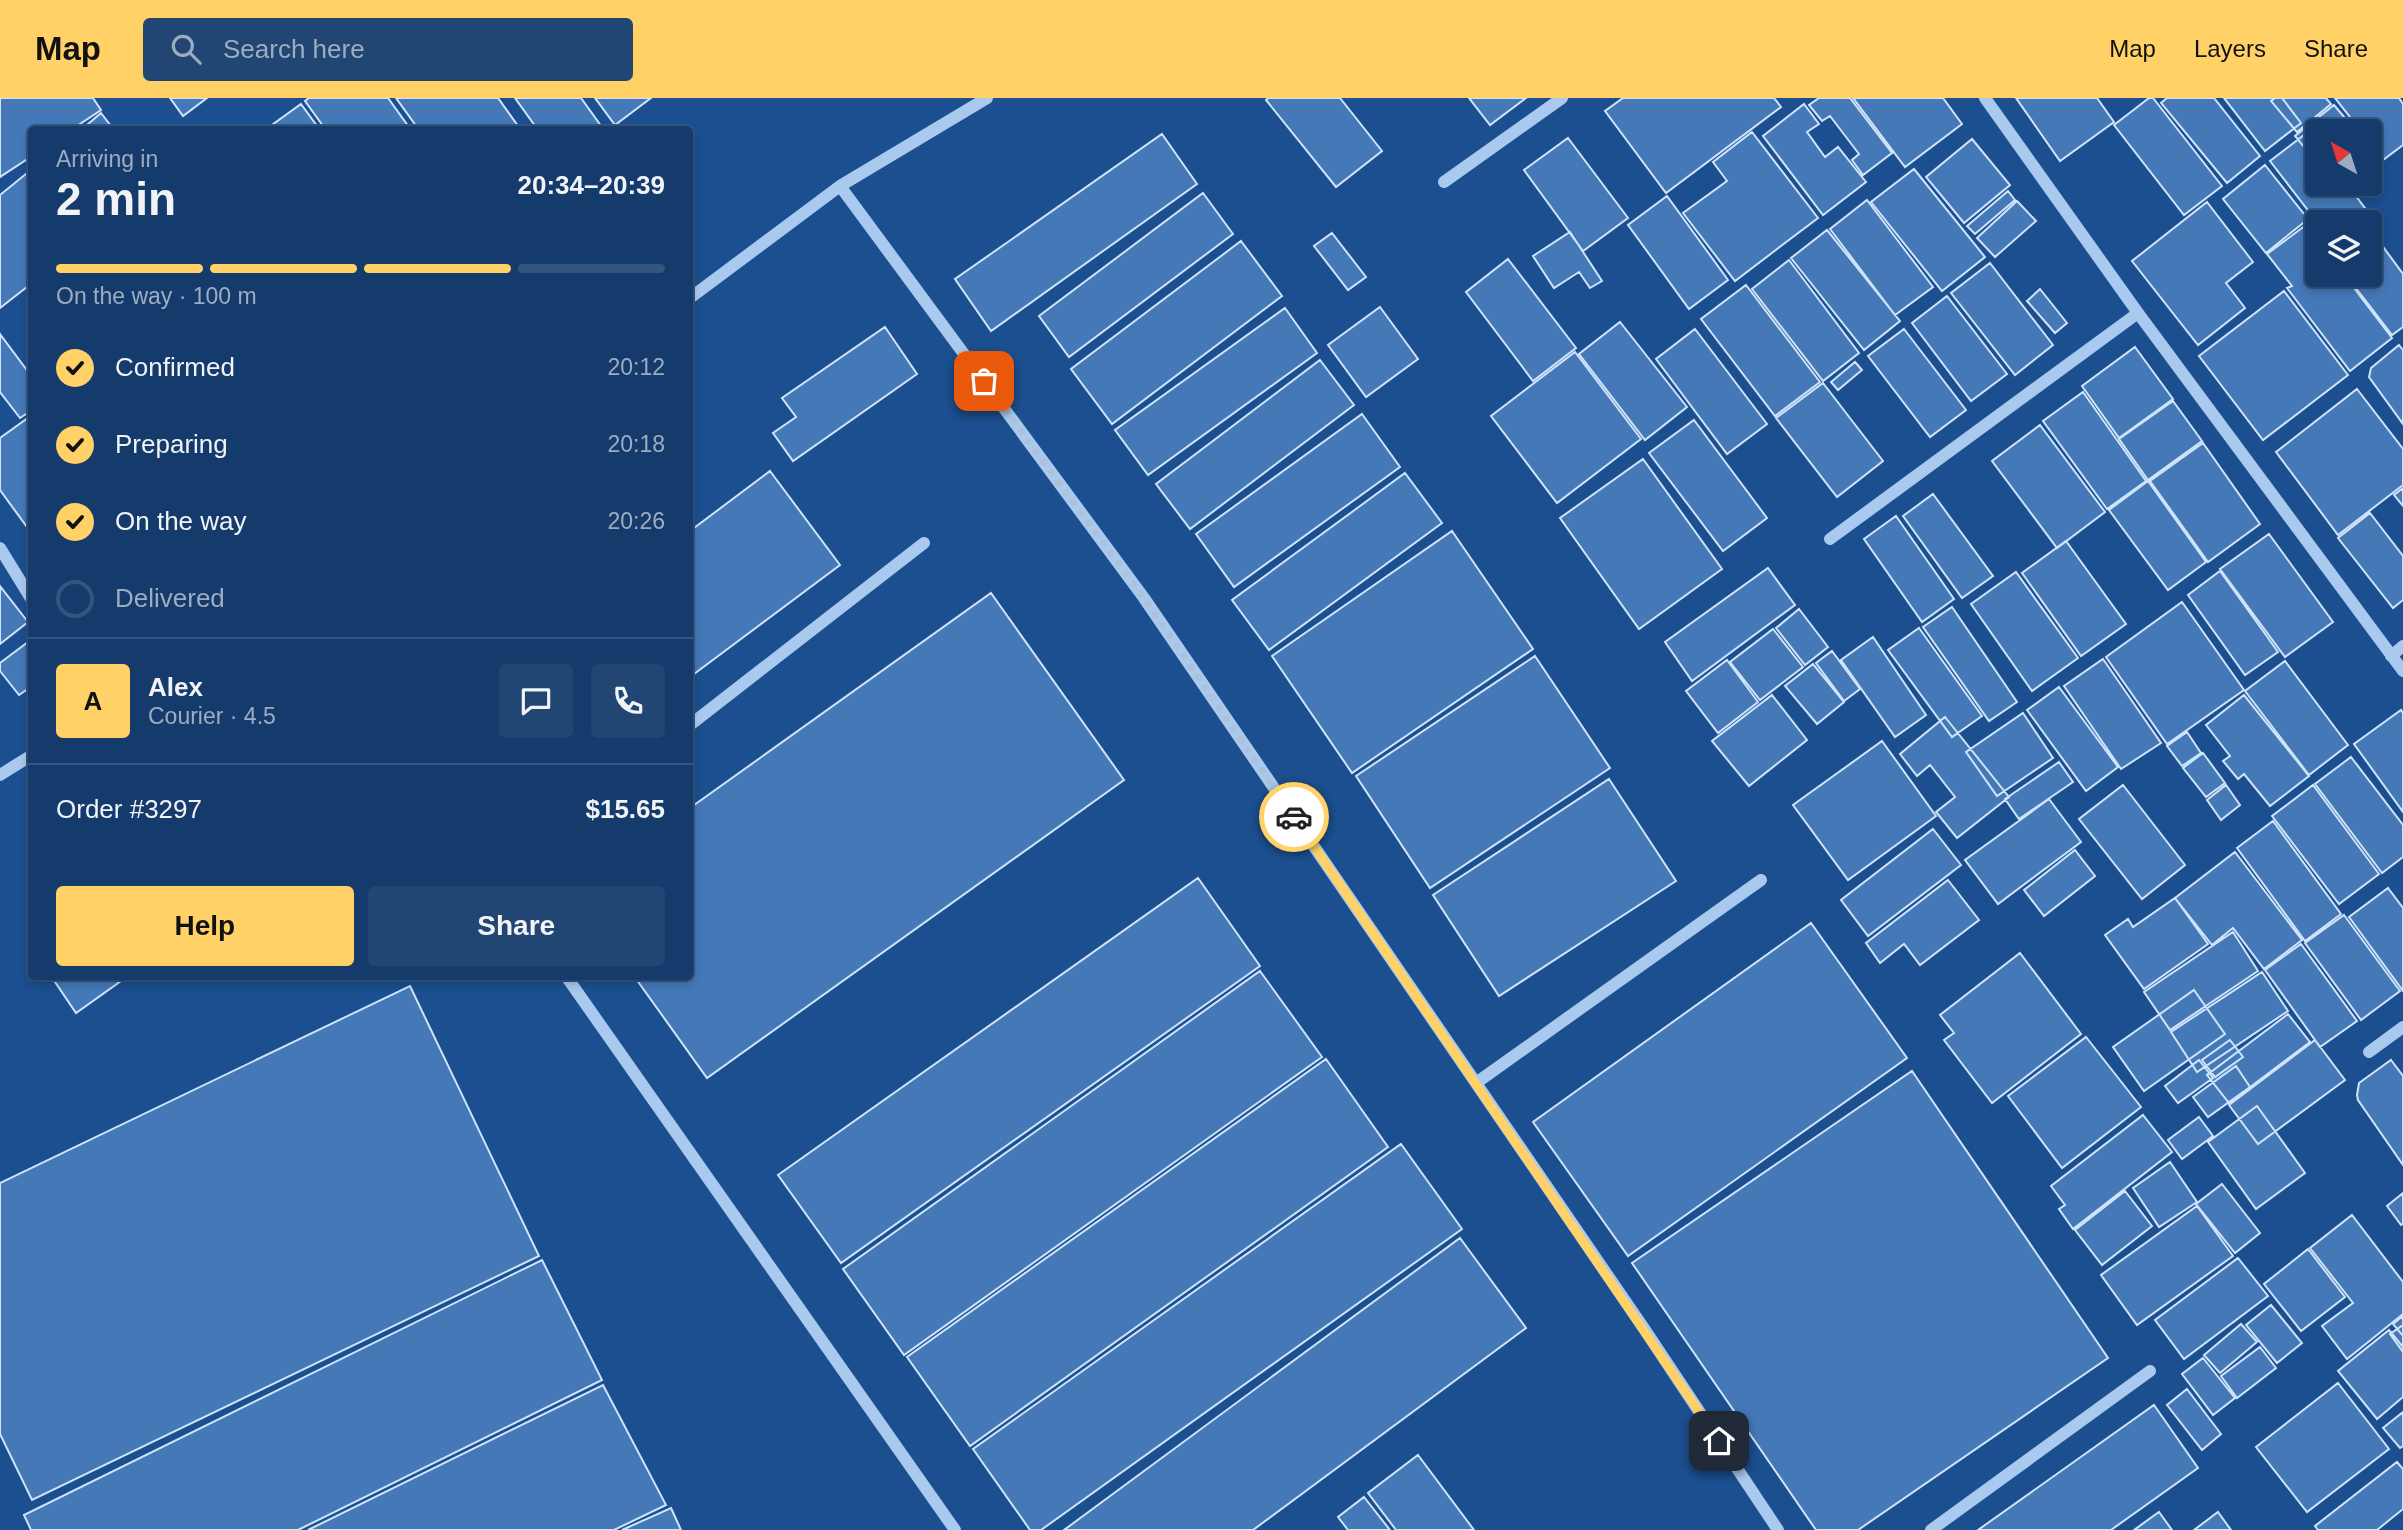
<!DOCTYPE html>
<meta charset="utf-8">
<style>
:root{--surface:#143b6b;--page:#214673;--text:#f1f3f6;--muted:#9dadc1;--line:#33557e;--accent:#ffd166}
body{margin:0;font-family:Arial,sans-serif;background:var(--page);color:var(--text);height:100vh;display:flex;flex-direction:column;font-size:26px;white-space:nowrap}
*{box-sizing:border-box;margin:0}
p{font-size:23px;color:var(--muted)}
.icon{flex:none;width:38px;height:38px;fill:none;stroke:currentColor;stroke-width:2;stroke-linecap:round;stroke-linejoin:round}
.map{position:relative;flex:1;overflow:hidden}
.side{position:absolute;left:28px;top:28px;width:665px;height:854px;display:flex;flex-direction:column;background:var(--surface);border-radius:7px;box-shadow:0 4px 10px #0003,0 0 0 2px var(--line)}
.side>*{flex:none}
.needle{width:46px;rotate:321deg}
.controls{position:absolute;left:2305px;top:21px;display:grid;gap:14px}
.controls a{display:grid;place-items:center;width:77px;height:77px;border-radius:7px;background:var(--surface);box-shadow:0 4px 10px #0003,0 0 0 2px var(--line);font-size:35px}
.pin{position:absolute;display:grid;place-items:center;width:60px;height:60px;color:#fff;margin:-30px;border-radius:14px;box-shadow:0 4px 10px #0006}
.courier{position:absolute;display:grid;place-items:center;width:70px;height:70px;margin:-35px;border:5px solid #ffd166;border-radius:50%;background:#fff;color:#222;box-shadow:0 2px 9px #0007}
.summary em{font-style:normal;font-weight:700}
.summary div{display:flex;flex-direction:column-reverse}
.summary{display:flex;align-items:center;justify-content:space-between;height:119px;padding:0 28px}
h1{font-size:46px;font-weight:700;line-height:52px}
.bar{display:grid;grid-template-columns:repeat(4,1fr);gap:10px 7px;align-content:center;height:84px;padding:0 28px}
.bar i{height:9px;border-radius:5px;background:var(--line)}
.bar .active{background:var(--accent)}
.bar p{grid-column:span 4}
.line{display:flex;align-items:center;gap:18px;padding:0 28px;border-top:2px solid var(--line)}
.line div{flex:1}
.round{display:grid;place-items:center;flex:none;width:74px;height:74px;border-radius:7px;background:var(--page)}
ol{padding:0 28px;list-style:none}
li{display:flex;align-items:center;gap:21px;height:77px}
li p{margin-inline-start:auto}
li .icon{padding:7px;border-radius:50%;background:var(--accent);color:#111;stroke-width:4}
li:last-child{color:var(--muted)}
li i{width:38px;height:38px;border:4px solid var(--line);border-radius:50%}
.action{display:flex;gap:14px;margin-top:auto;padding:14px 28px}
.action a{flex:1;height:80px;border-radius:7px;background:var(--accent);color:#111;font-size:28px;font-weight:700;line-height:80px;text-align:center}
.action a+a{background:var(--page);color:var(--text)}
header{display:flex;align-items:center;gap:42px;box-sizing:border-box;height:98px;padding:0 35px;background:var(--accent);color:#111}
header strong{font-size:33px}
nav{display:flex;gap:38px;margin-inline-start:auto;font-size:24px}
.search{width:490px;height:63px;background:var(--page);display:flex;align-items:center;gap:18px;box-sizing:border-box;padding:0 24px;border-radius:7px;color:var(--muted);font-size:26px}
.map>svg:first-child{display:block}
.building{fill:#4478b7;stroke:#cfe3fa;stroke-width:2}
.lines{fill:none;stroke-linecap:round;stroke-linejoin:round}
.minor{stroke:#a9c9ee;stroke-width:12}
.done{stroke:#afc1d8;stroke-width:7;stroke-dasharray:0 12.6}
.route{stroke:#ffd166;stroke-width:9}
</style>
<header>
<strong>Map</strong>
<div class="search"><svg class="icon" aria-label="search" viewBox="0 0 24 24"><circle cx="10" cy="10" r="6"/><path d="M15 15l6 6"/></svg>Search here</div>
<nav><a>Map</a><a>Layers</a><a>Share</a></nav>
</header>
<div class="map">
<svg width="2403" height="1432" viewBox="0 0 2403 1432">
<rect width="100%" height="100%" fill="#1b4f8f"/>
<path class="building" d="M 0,0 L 93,0 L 101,12 L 71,32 L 32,32 L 32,58 L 0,79 Z
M 170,0 L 207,0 L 183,18 Z
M 309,0 L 388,0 L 411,32 L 326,32 L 305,3 Z
M 396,0 L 498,0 L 521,32 L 419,32 Z
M 515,0 L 581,0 L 604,32 L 538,32 Z
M 595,0 L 651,0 L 615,27 Z
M 1268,0 L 1340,0 L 1382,53 L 1336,89 L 1266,2 Z
M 1469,0 L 1526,0 L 1490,27 Z
M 1623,0 L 1774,0 L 1781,9 L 1666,95 L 1605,13 Z
M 1819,0 L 1850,0 L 1892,55 L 1863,77 L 1852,62 L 1859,56 L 1830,18 L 1822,23 L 1809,7 Z
M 1853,0 L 1943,0 L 1962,26 L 1905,69 Z
M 2016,0 L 2097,0 L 2114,24 L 2060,63 Z
M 2149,0 L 2153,0 L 2222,88 L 2184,117 L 2114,27 Z
M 2167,0 L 2214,0 L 2260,58 L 2227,85 L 2161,5 Z
M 2224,0 L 2282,0 L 2301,25 L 2265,53 Z
M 2275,0 L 2326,0 L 2331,6 L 2297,34 L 2271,3 Z
M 2335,0 L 2399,0 L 2403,6 L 2403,47 L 2383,62 L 2370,44 L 2370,33 L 2361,33 Z
M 301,6 L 320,32 L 265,32 Z
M 1804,6 L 1819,26 L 1807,34 L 1825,59 L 1838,49 L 1866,84 L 1823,117 L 1763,38 Z
M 2334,7 L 2356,33 L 2317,33 L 2317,65 L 2295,38 Z
M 101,15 L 114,32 L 81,32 Z
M 1752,34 L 1818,120 L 1735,183 L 1683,115 L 1727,83 L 1713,64 Z
M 2308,34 L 2317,46 L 2317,86 L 2347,86 L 2373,121 L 2368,124 L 2317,124 L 2270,63 Z
M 1162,36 L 1197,86 L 991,233 L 955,181 Z
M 1568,40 L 1628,120 L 1583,153 L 1524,72 Z
M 1972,41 L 2010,87 L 1964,125 L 1926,79 Z
M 2265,67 L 2308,121 L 2266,155 L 2223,101 Z
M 32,71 L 32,185 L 0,210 L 0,97 Z
M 1914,71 L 1985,159 L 1942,193 L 1871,104 Z
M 2008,93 L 2015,102 L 1975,136 L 1967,128 Z
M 1203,95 L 1233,136 L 1069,259 L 1039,218 Z
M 1667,98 L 1728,182 L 1689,211 L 1628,127 Z
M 1867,102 L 1933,189 L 1895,217 L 1830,131 Z
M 2017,103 L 2036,123 L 1995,159 L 1977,140 Z
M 2207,104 L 2253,164 L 2226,185 L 2245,210 L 2198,247 L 2132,163 Z
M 2306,127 L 2317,142 L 2317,177 L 2344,177 L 2392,240 L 2350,273 L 2287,190 L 2292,188 L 2267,156 Z
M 2370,131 L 2403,176 L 2403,229 L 2392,237 L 2346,177 L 2370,177 Z
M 1827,132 L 1900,223 L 1864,252 L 1791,160 Z
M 1570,134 L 1602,183 L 1590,190 L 1579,174 L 1554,190 L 1533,158 Z
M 1332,135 L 1366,179 L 1348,192 L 1314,148 Z
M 1241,143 L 1282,198 L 1112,326 L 1071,271 Z
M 1508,161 L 1576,250 L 1533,283 L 1466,194 Z
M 1789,162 L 1859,255 L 1823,283 L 1752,191 Z
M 1990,165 L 2053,247 L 2015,277 L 1951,195 Z
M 1746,187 L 1820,284 L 1775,318 L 1701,221 Z
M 2040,191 L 2067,225 L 2055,235 L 2027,203 Z
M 2284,193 L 2348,277 L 2263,342 L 2199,258 Z
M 1947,198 L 2007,276 L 1971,303 L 1912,225 Z
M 1380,209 L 1418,261 L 1366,299 L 1328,247 Z
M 1285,210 L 1317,255 L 1148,377 L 1115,332 Z
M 1620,224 L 1687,309 L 1645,342 L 1579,256 Z
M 885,229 L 917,276 L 793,363 L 773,335 L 796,319 L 782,300 Z
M 1695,231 L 1767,326 L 1727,356 L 1656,261 Z
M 1904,231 L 1966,312 L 1930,339 L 1868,258 Z
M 0,236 L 32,279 L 32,312 L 20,320 L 0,294 Z
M 2399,247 L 2403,252 L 2403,326 L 2369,279 L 2371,270 Z
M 2135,249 L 2173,301 L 2119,340 L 2082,288 Z
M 1575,254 L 1641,341 L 1557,405 L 1491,318 Z
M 1320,262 L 1354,307 L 1190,431 L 1156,386 Z
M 1855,264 L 1862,272 L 1838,292 L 1831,284 Z
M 1823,285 L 1883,363 L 1837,399 L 1776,320 Z
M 2357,291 L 2403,351 L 2403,387 L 2338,437 L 2276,354 Z
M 2083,294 L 2146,383 L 2107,411 L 2043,323 Z
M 2173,303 L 2202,343 L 2148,382 L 2119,341 Z
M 1362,316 L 1400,369 L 1234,489 L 1196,436 Z
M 32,317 L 32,436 L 0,392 L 0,340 Z
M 1694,322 L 1767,420 L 1723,453 L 1649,355 Z
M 2040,327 L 2105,414 L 2057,450 L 1992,363 Z
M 2203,345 L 2260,426 L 2208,464 L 2150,383 Z
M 1643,361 L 1722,471 L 1639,531 L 1560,420 Z
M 770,373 L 840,467 L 690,579 L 690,433 Z
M 1405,375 L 1442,425 L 1269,552 L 1232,502 Z
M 2148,383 L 2206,464 L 2168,492 L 2109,412 Z
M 2403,390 L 2403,408 L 2394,397 Z
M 1933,396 L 1993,478 L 1962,500 L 1903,418 Z
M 2370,415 L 2403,458 L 2403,502 L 2393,510 L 2338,440 Z
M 1896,418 L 1954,501 L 1922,524 L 1864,441 Z
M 1452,433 L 1533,551 L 1352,675 L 1272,558 Z
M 2269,436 L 2333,524 L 2285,559 L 2220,471 Z
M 2066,443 L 2126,526 L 2081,558 L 2022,475 Z
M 1768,470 L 1795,507 L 1692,583 L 1665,544 Z
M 2220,473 L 2278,554 L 2245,577 L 2188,497 Z
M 2016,474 L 2078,560 L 2032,593 L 1971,506 Z
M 0,488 L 28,524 L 0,546 Z
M 991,495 L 1124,682 L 707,980 L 634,878 L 690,878 L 690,710 Z
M 2182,504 L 2244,592 L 2167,646 L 2106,559 Z
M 1952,509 L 2017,604 L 1989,623 L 1923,529 Z
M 1799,511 L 1828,549 L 1805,567 L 1776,530 Z
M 1919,530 L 1982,618 L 1952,639 L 1888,552 Z
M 1773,531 L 1803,569 L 1760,602 L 1730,564 Z
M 1873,539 L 1926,617 L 1895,639 L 1841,562 Z
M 32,541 L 32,588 L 19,597 L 0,573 L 0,565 Z
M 1832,553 L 1860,591 L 1844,603 L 1816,565 Z
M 1535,558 L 1610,670 L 1430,790 L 1356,678 Z
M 2103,561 L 2161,645 L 2121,671 L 2064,588 Z
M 1727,562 L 1758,604 L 1718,635 L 1686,593 Z
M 2285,563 L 2348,647 L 2309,677 L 2245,593 Z
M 1813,566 L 1844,604 L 1817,626 L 1785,588 Z
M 2059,589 L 2118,669 L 2086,693 L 2027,612 Z
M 1772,597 L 1807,642 L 1749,688 L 1712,643 Z
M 2244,597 L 2309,678 L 2270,708 L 2244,676 L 2238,681 L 2223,663 L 2230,658 L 2206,627 Z
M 2401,612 L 2403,615 L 2403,714 L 2354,646 Z
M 2023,615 L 2053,660 L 1997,698 L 1966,654 Z
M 1945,619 L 2009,699 L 1957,740 L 1936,714 L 1955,699 L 1930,667 L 1917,678 L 1900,656 Z
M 2187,634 L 2201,655 L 2182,668 L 2167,648 Z
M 1882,643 L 1936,718 L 1848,782 L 1793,707 Z
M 2203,655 L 2225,685 L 2206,699 L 2183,670 Z
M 2351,659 L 2403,727 L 2403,759 L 2382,775 L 2315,686 Z
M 2059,664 L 2073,684 L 2019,721 L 2005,701 Z
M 1609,681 L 1676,783 L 1499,898 L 1433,797 Z
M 2123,687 L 2185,767 L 2142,801 L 2079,721 Z
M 2226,687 L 2240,707 L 2221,722 L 2207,702 Z
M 2313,687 L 2379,776 L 2339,806 L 2272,718 Z
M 2049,701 L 2081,744 L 1998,806 L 1965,762 Z
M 2273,723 L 2341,816 L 2305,843 L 2237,750 Z
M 1933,731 L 1961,767 L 1868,838 L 1841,802 Z
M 2075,752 L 2095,778 L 2044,818 L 2024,792 Z
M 2235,754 L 2302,842 L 2264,871 L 2233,830 L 2212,847 L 2175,800 Z
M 1198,780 L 1260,868 L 841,1165 L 778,1077 Z
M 1948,782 L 1979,822 L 1920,867 L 1904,846 L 1880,865 L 1866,845 Z
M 2388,790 L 2403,810 L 2403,893 L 2349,819 Z
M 2175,800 L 2208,846 L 2144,891 L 2105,837 L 2128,821 L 2133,829 Z
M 2344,817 L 2400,893 L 2361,922 L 2305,845 Z
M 1811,825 L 1907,960 L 1628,1158 L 1533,1024 Z
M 2233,834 L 2258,873 L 2170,932 L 2144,894 Z
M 2301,846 L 2357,923 L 2320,949 L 2265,872 Z
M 2020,855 L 2081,936 L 1992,1005 L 1944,942 L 1954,935 L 1940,917 Z
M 1260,873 L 1322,959 L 904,1257 L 843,1171 Z
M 2262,874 L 2288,913 L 2197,974 L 2171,934 Z
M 51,878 L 128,878 L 76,915 Z
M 410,888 L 539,1158 L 32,1402 L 0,1336 L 0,1085 Z
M 2194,892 L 2225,936 L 2144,993 L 2113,949 Z
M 2288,916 L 2310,944 L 2229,1005 L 2207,977 Z
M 2086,939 L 2141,1009 L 2062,1070 L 2008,998 Z
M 2230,942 L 2243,959 L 2215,979 L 2202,962 Z
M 2315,942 L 2345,982 L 2258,1046 L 2229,1007 Z
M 1326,961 L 1388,1049 L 970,1348 L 907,1259 Z
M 2199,962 L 2213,980 L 2178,1005 L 2165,988 Z
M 2391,962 L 2403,978 L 2403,1067 L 2358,1002 L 2357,997 L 2359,985 Z
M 2236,968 L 2250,989 L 2208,1019 L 2193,999 Z
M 1912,973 L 2108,1260 L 1858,1432 L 1816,1432 L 1632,1165 Z
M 2257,1008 L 2305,1075 L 2256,1111 L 2208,1044 Z
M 2143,1017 L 2172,1054 L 2073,1131 L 2059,1111 L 2065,1107 L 2051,1088 Z
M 2199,1019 L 2213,1038 L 2182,1061 L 2168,1042 Z
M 1401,1046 L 1462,1131 L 1041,1432 L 1030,1432 L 973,1351 Z
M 2170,1064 L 2197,1104 L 2159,1129 L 2133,1090 Z
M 2222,1086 L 2260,1135 L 2235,1155 L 2196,1106 Z
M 2125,1093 L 2152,1128 L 2102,1167 L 2075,1132 Z
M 2403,1095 L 2403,1126 L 2401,1127 L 2387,1108 Z
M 2197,1108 L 2233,1158 L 2137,1227 L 2101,1177 Z
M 2352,1117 L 2403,1184 L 2403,1216 L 2347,1261 L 2322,1228 L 2353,1205 L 2310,1150 Z
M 1460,1140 L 1526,1230 L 1253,1432 L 1064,1432 Z
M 2308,1151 L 2345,1199 L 2301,1233 L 2264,1186 Z
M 2238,1160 L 2268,1198 L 2184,1261 L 2155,1222 Z
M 542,1162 L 602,1282 L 298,1432 L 31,1432 L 24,1417 Z
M 2271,1207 L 2302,1245 L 2277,1265 L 2246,1227 Z
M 2403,1218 L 2403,1238 L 2393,1226 Z
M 2241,1226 L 2257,1244 L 2220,1275 L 2204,1257 Z
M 2403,1227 L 2403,1254 L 2390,1236 Z
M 2389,1232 L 2403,1249 L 2403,1299 L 2377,1321 L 2338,1273 Z
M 2260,1249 L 2276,1270 L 2237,1300 L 2221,1278 Z
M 2203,1260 L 2235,1300 L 2213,1317 L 2182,1276 Z
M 2338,1285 L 2389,1351 L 2307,1414 L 2256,1349 Z
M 603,1287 L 666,1407 L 614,1432 L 308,1432 Z
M 2187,1291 L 2221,1336 L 2202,1352 L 2167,1307 Z
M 2154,1307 L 2198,1370 L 2111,1432 L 1978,1432 Z
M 2403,1314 L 2403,1348 L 2400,1350 L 2383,1330 Z
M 1418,1357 L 1474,1432 L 1396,1432 L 1368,1395 Z
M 2397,1364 L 2403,1371 L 2403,1411 L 2377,1432 L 2318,1432 L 2315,1428 Z
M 1364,1399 L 1390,1432 L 1348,1432 L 1338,1419 Z
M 671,1410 L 681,1432 L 622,1432 Z
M 2159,1414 L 2172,1432 L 2134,1432 Z
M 2218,1414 L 2231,1432 L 2194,1432 Z"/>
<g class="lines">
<path class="minor" d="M 1985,0 L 2138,215 L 2403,573
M 1444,84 L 1562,0
M 840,88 L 1144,500 L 1645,1232 L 1778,1432
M 690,200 L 840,88 L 987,0
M 1830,441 L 2138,215
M 0,450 L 32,502
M 2391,558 L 2403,548
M 690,627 L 924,445
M 0,677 L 32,657
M 566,878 L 955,1432
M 2369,954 L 2403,929
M 1476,985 L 1761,782
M 1931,1432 L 2150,1273"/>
</g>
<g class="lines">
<path class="done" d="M 984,283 L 1144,500 L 1294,719"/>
<path class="route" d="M 1294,719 L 1719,1343"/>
</g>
</svg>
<div class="controls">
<a><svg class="needle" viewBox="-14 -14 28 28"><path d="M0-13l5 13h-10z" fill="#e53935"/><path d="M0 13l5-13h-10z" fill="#9dadc1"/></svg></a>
<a><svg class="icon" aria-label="layers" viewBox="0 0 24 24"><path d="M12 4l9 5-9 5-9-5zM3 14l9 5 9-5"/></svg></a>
</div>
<div class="pin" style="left:984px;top:283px;background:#ea580c"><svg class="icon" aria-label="bag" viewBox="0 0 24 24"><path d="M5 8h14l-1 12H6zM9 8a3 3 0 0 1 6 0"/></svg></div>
<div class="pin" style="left:1719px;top:1343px;background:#1f2937"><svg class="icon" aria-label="home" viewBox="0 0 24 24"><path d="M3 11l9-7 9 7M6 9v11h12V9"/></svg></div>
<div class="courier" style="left:1294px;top:719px"><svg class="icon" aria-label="car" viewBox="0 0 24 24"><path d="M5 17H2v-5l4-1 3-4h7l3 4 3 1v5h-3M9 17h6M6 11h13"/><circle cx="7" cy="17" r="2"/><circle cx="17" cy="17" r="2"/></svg></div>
<section class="side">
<div class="summary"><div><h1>2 min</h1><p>Arriving in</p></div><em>20:34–20:39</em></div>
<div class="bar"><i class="active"></i><i class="active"></i><i class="active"></i><i></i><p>On the way · 100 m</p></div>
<ol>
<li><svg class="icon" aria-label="check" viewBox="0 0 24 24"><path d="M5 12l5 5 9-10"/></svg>Confirmed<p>20:12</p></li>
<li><svg class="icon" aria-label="check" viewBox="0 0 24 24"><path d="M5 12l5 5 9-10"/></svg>Preparing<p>20:18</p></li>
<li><svg class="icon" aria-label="check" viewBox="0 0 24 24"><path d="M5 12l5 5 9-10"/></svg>On the way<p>20:26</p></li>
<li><i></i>Delivered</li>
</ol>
<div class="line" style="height:126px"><b class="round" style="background:var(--accent);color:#111">A</b><div><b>Alex</b><p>Courier · 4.5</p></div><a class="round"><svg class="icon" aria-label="chat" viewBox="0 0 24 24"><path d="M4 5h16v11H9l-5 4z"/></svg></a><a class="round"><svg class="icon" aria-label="phone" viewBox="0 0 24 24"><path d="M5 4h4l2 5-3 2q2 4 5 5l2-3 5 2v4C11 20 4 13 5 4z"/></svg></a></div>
<div class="line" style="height:91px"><div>Order #3297</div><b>$15.65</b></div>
<div class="action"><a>Help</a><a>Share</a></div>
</section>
</div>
